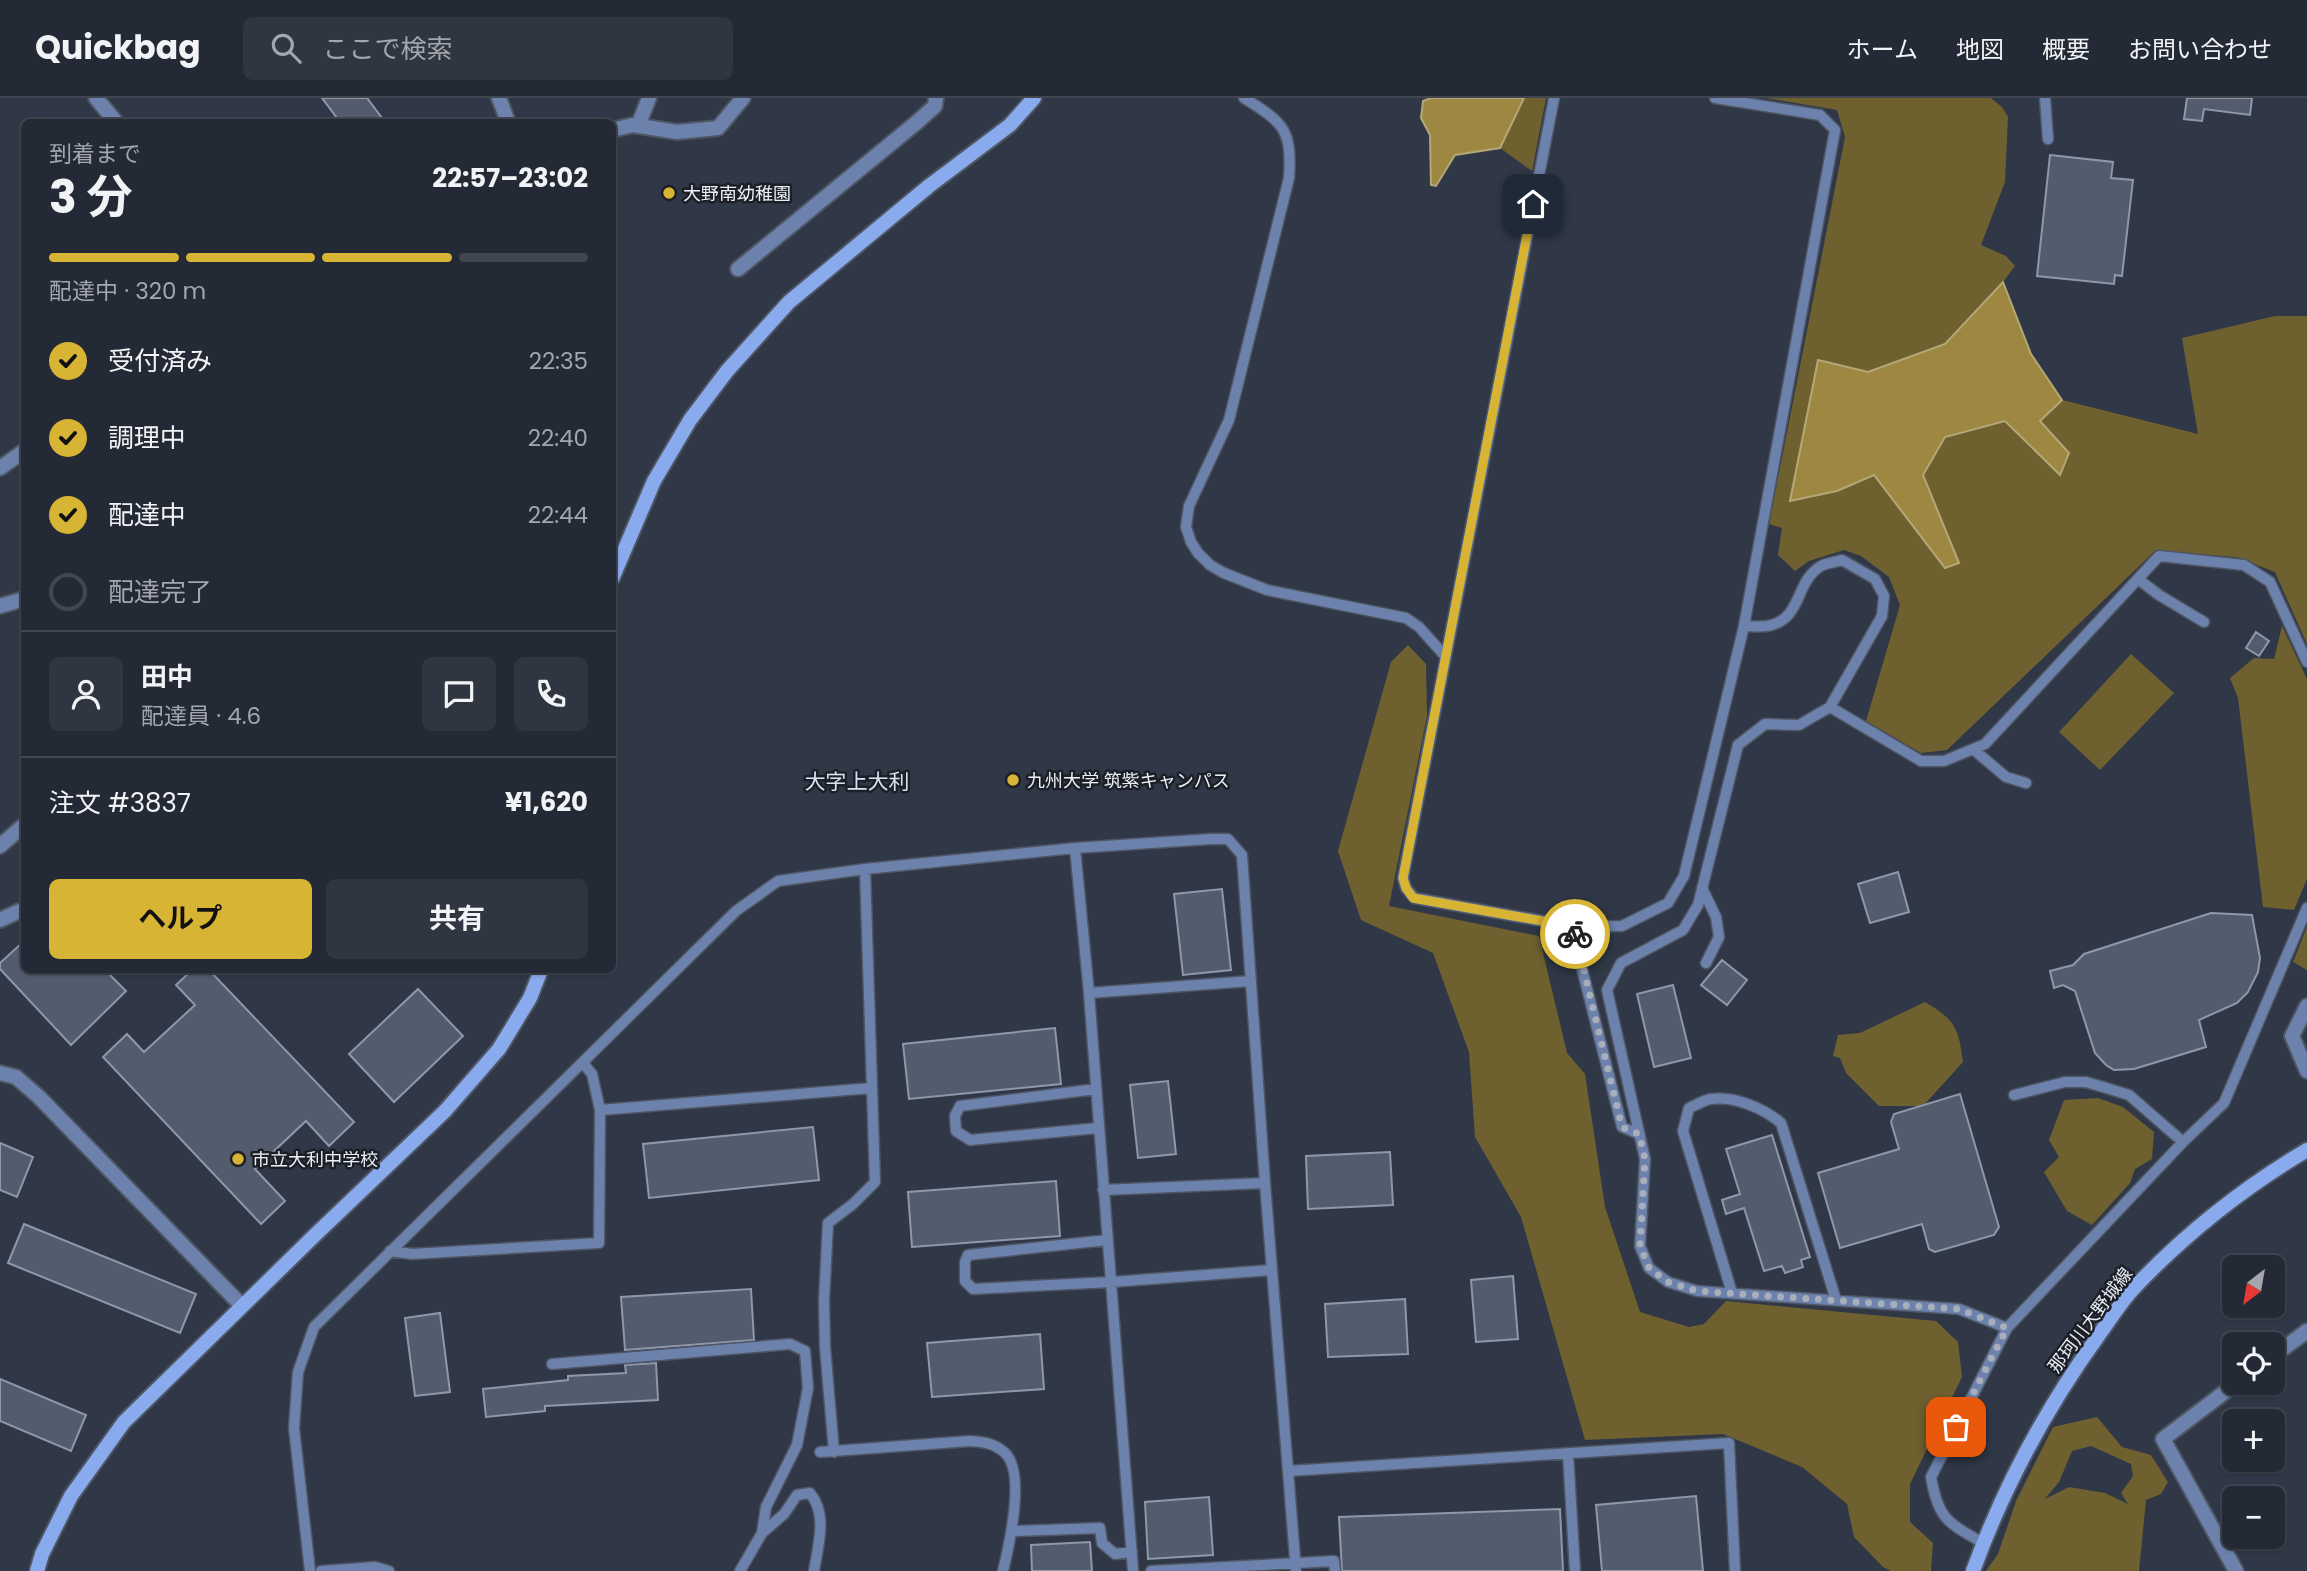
<!DOCTYPE html>
<html lang="ja">
<meta charset="utf-8">
<style>
:root{--surface:#242a35;--page:#303641;--text:#f1f3f6;--muted:#a3a7ad;--line:#414650;--accent:#d8b434}
body{margin:0;font-family:Poppins,"Noto Sans JP",sans-serif;background:var(--page);color:var(--text);height:100vh;display:flex;flex-direction:column;font-size:26px;white-space:nowrap}
*{box-sizing:border-box;margin:0}
p{font-size:23px;color:var(--muted)}
.icon{flex:none;width:38px;height:38px;fill:none;stroke:currentColor;stroke-width:2;stroke-linecap:round;stroke-linejoin:round}
.map{position:relative;flex:1;overflow:hidden}
.sheet{position:absolute;left:21px;top:21px;width:595px;height:854px;display:flex;flex-direction:column;background:var(--surface);border-radius:10px;box-shadow:0 2px 5px #0004,0 0 0 2px var(--line)}
.sheet>*{flex:none}
.needle{width:46px;rotate:211deg}
.buttons{position:absolute;left:2222px;top:1157px;display:grid;gap:14px}
.buttons a{display:grid;place-items:center;width:63px;height:63px;border-radius:10px;background:var(--surface);box-shadow:0 2px 5px #0004,0 0 0 2px var(--line);font-size:35px}
.pin{position:absolute;display:grid;place-items:center;width:60px;height:60px;color:#fff;margin:-30px;border-radius:14px;box-shadow:0 4px 10px #0006}
.courier{position:absolute;display:grid;place-items:center;width:70px;height:70px;margin:-35px;border:5px solid #d8b434;border-radius:50%;background:#fff;color:#222;box-shadow:0 2px 9px #0007}
.summary em{font-style:normal;font-weight:700}
.summary div{display:flex;flex-direction:column-reverse}
.summary{display:flex;align-items:center;justify-content:space-between;height:119px;padding:0 28px}
h1{font-size:46px;font-weight:700;line-height:52px}
.bar{display:grid;grid-template-columns:repeat(4,1fr);gap:10px 7px;align-content:center;height:84px;padding:0 28px}
.bar i{height:9px;border-radius:5px;background:var(--line)}
.bar .on{background:var(--accent)}
.bar p{grid-column:span 4}
.line{display:flex;align-items:center;gap:18px;padding:0 28px;border-top:2px solid var(--line)}
.line div{flex:1}
.round{display:grid;place-items:center;flex:none;width:74px;height:74px;border-radius:10px;background:var(--page)}
ol{padding:0 28px;list-style:none}
li{display:flex;align-items:center;gap:21px;height:77px}
li p{margin-inline-start:auto}
li .icon{padding:7px;border-radius:50%;background:var(--accent);color:#111;stroke-width:4}
li:last-child{color:var(--muted)}
li i{width:38px;height:38px;border:4px solid var(--line);border-radius:50%}
.primary-button{display:flex;gap:14px;margin-top:auto;padding:14px 28px}
.primary-button a{flex:1;height:80px;border-radius:10px;background:var(--accent);color:#111;font-size:28px;font-weight:700;line-height:80px;text-align:center}
.primary-button a+a{background:var(--page);color:var(--text)}
header{display:flex;align-items:center;gap:42px;box-sizing:border-box;height:98px;padding:0 35px;background:var(--surface);border-bottom:2px solid var(--line)}
header strong{font-size:33px}
nav{display:flex;gap:38px;margin-inline-start:auto;font-size:24px}
.search{width:490px;height:63px;background:var(--page);display:flex;align-items:center;gap:18px;box-sizing:border-box;padding:0 24px;border-radius:10px;color:var(--muted);font-size:26px}
.map>svg:first-child{display:block}
.green{fill:#6f6030;fill-rule:evenodd}
.water{fill:#9e8841;stroke:#b4a778;stroke-width:2}
.building{fill:#535c6d;stroke:#8e98aa;stroke-width:2}
.lines{fill:none;stroke-linecap:round;stroke-linejoin:round}
.lane-casing{stroke:#4e5563;stroke-width:13}
.street-casing{stroke:#4e5563;stroke-width:18}
.secondary-casing{stroke:#4e5563;stroke-width:18}
.lane{stroke:#6c82ac;stroke-width:10}
.street{stroke:#6c82ac;stroke-width:14}
.secondary{stroke:#89abee;stroke-width:14}
.done{stroke:#a8afbb;stroke-width:7;stroke-dasharray:0 12.6}
.route{stroke:#d8b434;stroke-width:9}
.poi-dot{fill:#d8b434;stroke:#1c1f26;stroke-width:2.5}
.labels{text-anchor:middle;dominant-baseline:central;stroke-width:5;stroke-linejoin:round;paint-order:stroke}
.poi-label{font-size:18px;fill:#e9eff9;stroke:#1c1f26;text-anchor:start}
.street-label{font-size:18px;fill:#e9eff9;stroke:#1c1f26}
.quarter-label{font-size:21px;fill:#d7e2f6;stroke:#1c1f26}
</style>
<header>
<strong>Quickbag</strong>
<div class="search"><svg class="icon" aria-label="search" viewBox="0 0 24 24"><circle cx="10" cy="10" r="6"/><path d="M15 15l6 6"/></svg>ここで検索</div>
<nav><a>ホーム</a><a>地図</a><a>概要</a><a>お問い合わせ</a></nav>
</header>
<div class="map">
<svg width="2307" height="1473" viewBox="0 0 2307 1473">
<rect width="100%" height="100%" fill="#303847"/>
<path class="green" d="M 1524,0 L 1546,0 L 1532,73 L 1500,50 Z
M 1766,0 L 1991,0 L 2002,9 L 2008,19 L 2005,84 L 1981,147 L 2006,158 L 2015,168 L 2003,184 L 1945,246 L 1867,274 L 1837,393 L 1874,377 L 1945,470 L 1959,465 L 1923,377 L 1945,339 L 2005,323 L 2069,355 L 2040,323 L 2062,302 L 2198,336 L 2182,240 L 2275,218 L 2307,218 L 2307,546 L 2275,474 L 2236,459 L 2155,453 L 1947,652 L 1921,655 L 1866,623 L 1900,507 L 1889,479 L 1861,458 L 1844,452 L 1809,463 L 1795,473 L 1778,457 L 1782,430 L 1769,426 L 1845,39 L 1837,12 Z
M 2282,528 L 2307,581 L 2307,781 L 2294,812 L 2263,809 L 2238,600 L 2230,580 L 2254,560 L 2274,561 Z
M 1408,547 L 1426,566 L 1427,618 L 1389,808 L 1539,838 L 1567,955 L 1585,976 L 1605,1109 L 1640,1214 L 1689,1229 L 1704,1226 L 1726,1203 L 1936,1223 L 1958,1244 L 1962,1279 L 1910,1386 L 1910,1424 L 1933,1445 L 1931,1473 L 1891,1473 L 1883,1469 L 1854,1439 L 1847,1406 L 1802,1369 L 1723,1336 L 1585,1342 L 1521,1119 L 1475,1039 L 1469,954 L 1433,855 L 1361,822 L 1338,753 L 1391,564 Z
M 2131,556 L 2174,595 L 2100,672 L 2059,634 Z
M 2307,829 L 2307,872 L 2293,864 Z
M 1925,904 C 1955,922 1959,930 1963,964 L 1923,1008 L 1879,1008 L 1846,975 L 1840,960 L 1833,958 L 1838,937 L 1860,935 Z
M 2098,1000 L 2123,1009 L 2154,1034 L 2152,1061 L 2135,1071 L 2130,1085 L 2092,1127 L 2067,1113 L 2044,1074 L 2059,1059 L 2049,1042 L 2064,1002 Z
M 2097,1319 L 2122,1349 L 2151,1357 L 2168,1384 L 2161,1396 L 2146,1402 L 2139,1473 L 1986,1473 L 1998,1456 L 2016,1403 L 2053,1329 ZM 2091,1348 L 2131,1366 L 2133,1378 L 2121,1395 L 2128,1406 L 2105,1395 L 2069,1389 L 2045,1401 L 2059,1384 L 2072,1353 Z"/>
<path class="water" d="M 1431,0 L 1524,0 L 1500,50 L 1455,57 L 1436,88 L 1431,87 L 1430,37 L 1421,20 L 1423,3 Z
M 2003,184 L 2031,256 L 2062,302 L 2040,323 L 2069,355 L 2060,377 L 2005,323 L 1945,339 L 1923,377 L 1959,465 L 1945,470 L 1874,377 L 1837,393 L 1790,403 L 1818,262 L 1868,274 L 1945,246 Z"/>
<path class="building" d="M 322,0 L 367,0 L 385,24 L 340,24 Z
M 2187,0 L 2252,0 L 2250,17 L 2204,11 L 2202,23 L 2184,21 Z
M 2050,57 L 2113,64 L 2111,80 L 2133,82 L 2122,178 L 2115,177 L 2114,186 L 2037,178 Z
M 2256,534 L 2269,543 L 2259,558 L 2246,550 Z
M 1898,774 L 1909,814 L 1870,825 L 1858,786 Z
M 1222,791 L 1231,872 L 1183,877 L 1174,796 Z
M 2211,815 L 2252,817 L 2260,860 L 2258,874 L 2248,894 L 2237,905 L 2199,922 L 2206,949 L 2134,971 L 2114,972 L 2106,967 L 2095,955 L 2075,893 L 2063,887 L 2054,890 L 2050,873 L 2073,867 L 2084,856 Z
M 24,843 L 24,872 L 105,872 L 126,893 L 71,947 L 0,871 L 0,865 Z
M 1722,862 L 1747,882 L 1727,907 L 1701,887 Z
M 192,872 L 209,872 L 354,1024 L 329,1048 L 306,1023 L 255,1071 L 285,1103 L 261,1126 L 103,959 L 127,936 L 144,954 L 195,907 L 176,887 Z
M 1673,887 L 1691,960 L 1654,969 L 1637,896 Z
M 418,891 L 463,938 L 394,1004 L 349,956 Z
M 1055,930 L 1061,986 L 909,1001 L 903,946 Z
M 1168,983 L 1176,1056 L 1138,1060 L 1130,987 Z
M 1960,996 L 1999,1129 L 1994,1137 L 1935,1154 L 1929,1151 L 1922,1126 L 1840,1150 L 1818,1075 L 1899,1051 L 1891,1024 L 1894,1016 Z
M 813,1029 L 819,1082 L 649,1100 L 643,1046 Z
M 1772,1037 L 1810,1159 L 1801,1162 L 1803,1169 L 1785,1175 L 1782,1168 L 1764,1173 L 1744,1110 L 1726,1116 L 1722,1102 L 1740,1096 L 1726,1051 Z
M 0,1045 L 33,1059 L 17,1099 L 0,1092 Z
M 1390,1054 L 1393,1107 L 1308,1111 L 1306,1058 Z
M 1056,1083 L 1060,1138 L 912,1149 L 908,1094 Z
M 24,1126 L 196,1196 L 180,1235 L 8,1165 Z
M 1513,1178 L 1518,1241 L 1476,1244 L 1471,1182 Z
M 751,1191 L 754,1242 L 625,1252 L 621,1199 Z
M 1405,1201 L 1408,1256 L 1328,1259 L 1325,1206 Z
M 440,1215 L 450,1294 L 415,1298 L 405,1220 Z
M 1040,1236 L 1044,1291 L 932,1299 L 927,1245 Z
M 656,1265 L 658,1302 L 545,1308 L 545,1313 L 486,1319 L 483,1291 L 568,1282 L 568,1278 L 626,1275 L 625,1267 Z
M 0,1281 L 86,1317 L 71,1353 L 0,1323 Z
M 1696,1398 L 1703,1473 L 1602,1473 L 1596,1407 Z
M 1209,1399 L 1213,1457 L 1148,1461 L 1145,1404 Z
M 1560,1411 L 1563,1473 L 1342,1473 L 1339,1419 Z
M 1090,1444 L 1092,1473 L 1032,1473 L 1031,1447 Z"/>
<g class="lines">
<defs>
<path id="lane" d="M 1244,0 C 1284,25 1292,31 1289,80 L 1229,322 L 1189,408 L 1186,429 L 1191,444 L 1198,455 L 1210,467 L 1224,475 L 1267,492 L 1406,520 L 1419,529 L 1445,558
M 1554,0 L 1403,780 L 1406,790 L 1414,800 L 1576,829 L 1622,828 L 1668,805 L 1684,778 L 1744,528
M 1715,0 L 1820,17 L 1835,32 L 1744,528 C 1751,528 1760,529 1767,528 C 1803,522 1794,484 1821,468 C 1826,465 1836,464 1842,462 L 1875,481 L 1884,498 L 1882,518 L 1830,609 L 1921,663 L 1944,663 L 1985,646 L 2159,458 L 2244,467 L 2270,484 L 2307,564
M 2045,0 L 2048,41
M 2138,481 L 2159,497 L 2204,524
M 1830,609 L 1799,627 L 1765,626 L 1738,647 L 1698,807 L 1683,832 L 1621,865 L 1607,892 L 1645,1061 L 1640,1148 L 1649,1170 L 1668,1184 L 1697,1193 L 1959,1211 L 2007,1230
M 1973,651 L 2006,679 L 2026,685
M 1075,750 L 1089,895 L 1133,1473
M 1702,790 L 1716,819 L 1719,839 L 1706,865
M 1576,829 L 1574,839 L 1622,1029 L 1639,1036
M 1089,895 L 1251,883
M 1096,991 L 960,1008 L 955,1018 L 956,1033 L 970,1042 L 1098,1030
M 2014,997 L 2065,984 L 2086,984 L 2103,989 L 2129,997 L 2183,1044
M 600,1012 L 872,990
M 1103,1092 L 1265,1085
M 1107,1142 L 968,1157 L 965,1164 L 965,1183 L 973,1191 L 1111,1184 L 1272,1172
M 390,1153 L 412,1156 L 599,1145 L 600,1012 L 592,976 L 583,965
M 1732,1195 L 1683,1033 L 1689,1010 C 1696,1007 1704,1002 1711,1001 C 1735,998 1763,1010 1781,1025 L 1836,1202
M 552,1266 L 790,1246 L 805,1253 L 808,1290 L 797,1347 L 766,1409 L 762,1435 L 740,1473
M 820,1354 L 970,1343 C 984,1344 994,1345 1005,1355 C 1026,1375 1009,1448 1003,1473
M 834,1354 L 825,1249 L 824,1203 L 828,1125 L 853,1106 L 875,1084 L 865,771
M 1568,1355 L 1575,1473
M 1288,1373 L 1729,1345 L 1735,1473
M 1013,1433 L 1100,1430 L 1102,1445 L 1115,1456 L 1132,1454
M 762,1435 L 784,1416 L 797,1397 L 810,1395 C 828,1417 818,1447 814,1473
M 1983,1445 C 1948,1425 1938,1421 1931,1379 L 2007,1230 L 2183,1044 L 2224,1005 L 2307,810
M 310,1473 L 294,1330 L 298,1274 L 314,1229 L 736,813 L 778,783 L 865,771 L 1075,750 L 1211,741 L 1228,741 L 1242,757 L 1265,1085 L 1296,1473
M 321,1473 L 375,1469 L 389,1473
M 1151,1473 L 1334,1463 L 1335,1473"/>
<path id="street" d="M 96,0 L 116,24
M 499,0 L 508,24
M 638,28 L 649,0
M 612,32 L 633,27 L 677,34 L 718,30 L 743,0
M 738,171 L 916,25 L 935,8 L 936,0
M 0,370 L 24,353
M 0,508 L 24,501
M 0,748 L 24,727
M 0,822 L 24,811
M 2307,908 L 2292,938 L 2307,973
M 0,975 L 16,979 L 39,999 L 242,1208
M 2273,1258 L 2307,1233
M 2236,1473 L 2163,1341 L 2238,1284"/>
<path id="secondary" d="M 612,481 L 654,383 L 690,322 L 727,273 L 789,204 L 929,88 L 1010,27 L 1034,0
M 37,1473 L 42,1456 L 71,1398 L 124,1324 L 315,1137 L 445,1013 L 499,951 L 530,900 L 541,872
M 1973,1473 C 2004,1388 2048,1307 2101,1234 C 2111,1220 2121,1204 2133,1191 C 2184,1137 2243,1090 2307,1052"/>
</defs>
<use href="#lane" class="lane-casing"/>
<use href="#street" class="street-casing"/>
<use href="#secondary" class="secondary-casing"/>
<use href="#lane" class="lane"/>
<use href="#street" class="street"/>
<use href="#secondary" class="secondary"/>
</g>
<g class="lines">
<path class="done" d="M 1575,836 L 1622,1029 L 1639,1036 L 1645,1061 L 1640,1148 L 1649,1170 L 1668,1184 L 1697,1193 L 1959,1211 L 2007,1230 L 1956,1329"/>
<path class="route" d="M 1533,106 L 1403,780 L 1406,790 L 1413,800 L 1576,829 L 1575,836"/>
</g>
<g class="poi-dot">
<circle cx="669" cy="95" r="7"/>
<circle cx="1013" cy="682" r="7"/>
<circle cx="238" cy="1061" r="7"/>
</g>
<g class="labels">
<g class="poi-label">
<text x="683" y="95">大野南幼稚園</text>
<text x="1027" y="682">九州大学 筑紫キャンパス</text>
<text x="252" y="1061">市立大利中学校</text>
</g>
<g class="street-label">
<text transform="translate(2090 1222) rotate(-53)">那珂川大野城線</text>
</g>
<g class="quarter-label">
<text x="857" y="683">大字上大利</text>
</g>
</g>
</svg>
<div class="buttons">
<a><svg class="needle" viewBox="-14 -14 28 28"><path d="M0-13l5 13h-10z" fill="#e53935"/><path d="M0 13l5-13h-10z" fill="#a3a7ad"/></svg></a>
<a><svg class="icon" aria-label="locate" viewBox="0 0 24 24"><circle cx="12" cy="12" r="6"/><path d="M12 2v4M12 18v4M2 12h4M18 12h4"/></svg></a>
<a>+</a>
<a>−</a>
</div>
<div class="pin" style="left:1956px;top:1329px;background:#ea580c"><svg class="icon" aria-label="bag" viewBox="0 0 24 24"><path d="M5 8h14l-1 12H6zM9 8a3 3 0 0 1 6 0"/></svg></div>
<div class="pin" style="left:1533px;top:106px;background:#1f2937"><svg class="icon" aria-label="home" viewBox="0 0 24 24"><path d="M3 11l9-7 9 7M6 9v11h12V9"/></svg></div>
<div class="courier" style="left:1575px;top:836px"><svg class="icon" aria-label="bike" viewBox="0 0 24 24"><circle cx="6" cy="16" r="4"/><circle cx="18" cy="16" r="4"/><path d="M6 16l4-8h5l3 8M10 8l3 8H6M13 5h3"/></svg></div>
<section class="sheet">
<div class="summary"><div><h1>3 分</h1><p>到着まで</p></div><em>22:57–23:02</em></div>
<div class="bar"><i class="on"></i><i class="on"></i><i class="on"></i><i></i><p>配達中 · 320 m</p></div>
<ol>
<li><svg class="icon" aria-label="check" viewBox="0 0 24 24"><path d="M5 12l5 5 9-10"/></svg>受付済み<p>22:35</p></li>
<li><svg class="icon" aria-label="check" viewBox="0 0 24 24"><path d="M5 12l5 5 9-10"/></svg>調理中<p>22:40</p></li>
<li><svg class="icon" aria-label="check" viewBox="0 0 24 24"><path d="M5 12l5 5 9-10"/></svg>配達中<p>22:44</p></li>
<li><i></i>配達完了</li>
</ol>
<div class="line" style="height:126px"><a class="round"><svg class="icon" aria-label="person" viewBox="0 0 24 24"><circle cx="12" cy="8" r="4"/><path d="M4 21q1-7 8-7t8 7"/></svg></a><div><b>田中</b><p>配達員 · 4.6</p></div><a class="round"><svg class="icon" aria-label="chat" viewBox="0 0 24 24"><path d="M4 5h16v11H9l-5 4z"/></svg></a><a class="round"><svg class="icon" aria-label="phone" viewBox="0 0 24 24"><path d="M5 4h4l2 5-3 2q2 4 5 5l2-3 5 2v4C11 20 4 13 5 4z"/></svg></a></div>
<div class="line" style="height:91px"><div>注文 #3837</div><b>¥1,620</b></div>
<div class="primary-button"><a>ヘルプ</a><a>共有</a></div>
</section>
</div>
